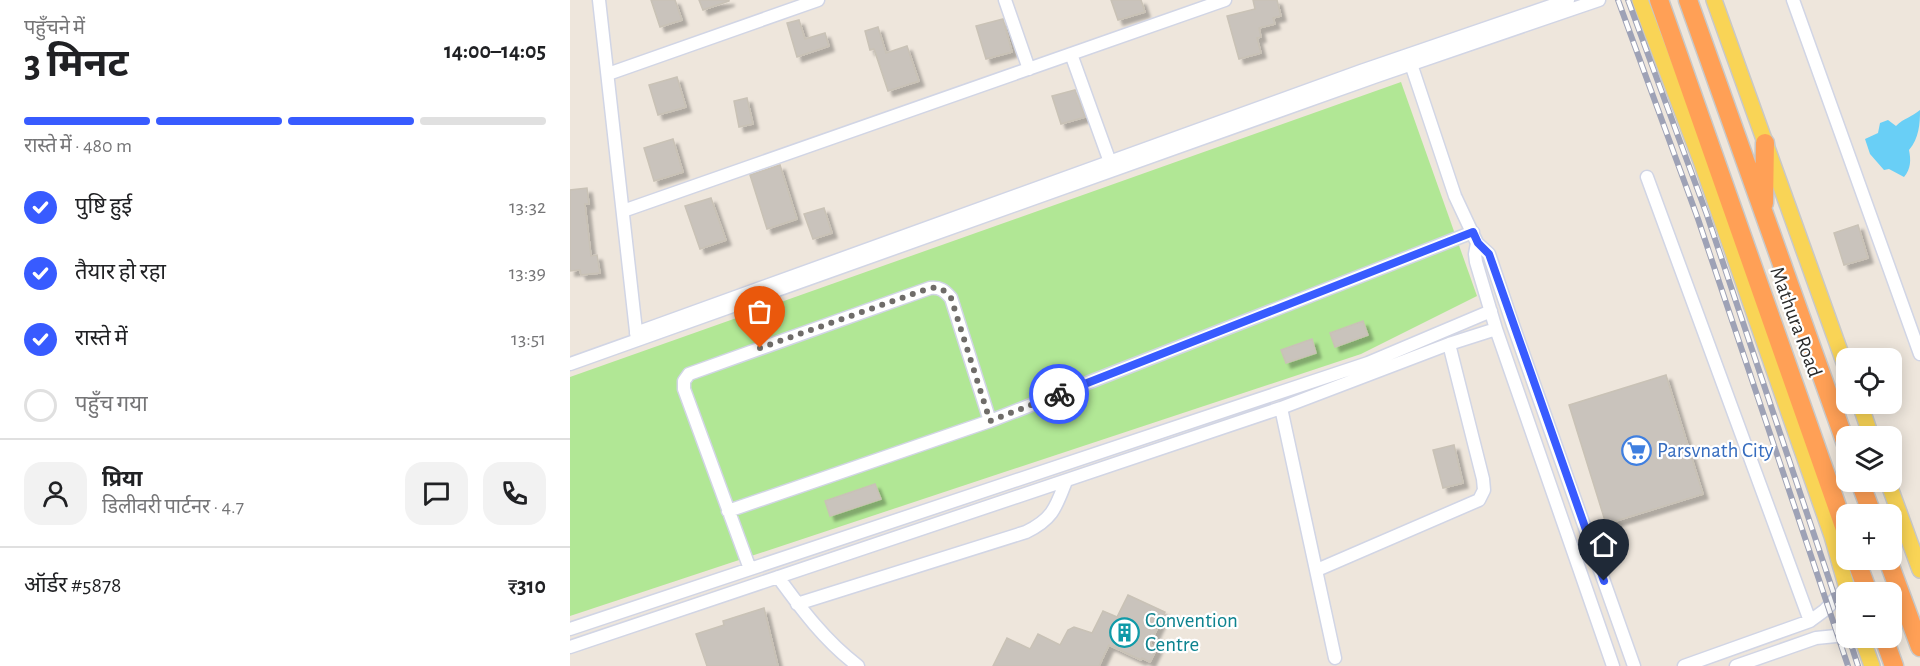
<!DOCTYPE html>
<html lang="hi">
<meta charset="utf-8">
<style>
:root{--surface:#fff;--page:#f2f2f2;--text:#202124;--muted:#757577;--line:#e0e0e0;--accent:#385bff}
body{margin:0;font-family:"Alegreya Sans","Noto Sans Devanagari",sans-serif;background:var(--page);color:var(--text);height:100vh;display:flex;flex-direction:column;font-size:22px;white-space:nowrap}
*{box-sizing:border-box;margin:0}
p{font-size:20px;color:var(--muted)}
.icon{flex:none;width:33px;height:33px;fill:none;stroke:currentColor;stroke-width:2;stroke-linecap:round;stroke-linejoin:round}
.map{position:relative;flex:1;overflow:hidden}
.panel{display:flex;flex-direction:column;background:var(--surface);width:570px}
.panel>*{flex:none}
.fabs{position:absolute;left:1266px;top:348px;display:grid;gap:12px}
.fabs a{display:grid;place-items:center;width:66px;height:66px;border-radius:12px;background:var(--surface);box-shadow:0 3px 15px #0003;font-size:30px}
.pin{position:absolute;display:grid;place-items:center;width:51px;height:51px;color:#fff;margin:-62px -26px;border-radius:50% 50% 50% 0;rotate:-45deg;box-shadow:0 0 6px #0007}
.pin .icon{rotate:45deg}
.courier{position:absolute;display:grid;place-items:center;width:60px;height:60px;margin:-30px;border:4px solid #385bff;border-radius:50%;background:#fff;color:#222;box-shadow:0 2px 8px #0007}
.head em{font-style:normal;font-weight:700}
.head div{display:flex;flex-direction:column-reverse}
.head{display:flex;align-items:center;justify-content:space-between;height:102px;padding:0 24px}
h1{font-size:39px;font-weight:700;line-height:45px}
.bar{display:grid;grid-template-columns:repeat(4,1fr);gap:9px 6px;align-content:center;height:72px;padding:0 24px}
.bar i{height:8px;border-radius:4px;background:var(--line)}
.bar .selected{background:var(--accent)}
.bar p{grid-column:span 4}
.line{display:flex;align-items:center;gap:15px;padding:0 24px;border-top:2px solid var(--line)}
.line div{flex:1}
.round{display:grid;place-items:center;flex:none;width:63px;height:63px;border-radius:18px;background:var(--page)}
ol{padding:0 24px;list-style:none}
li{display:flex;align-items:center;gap:18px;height:66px}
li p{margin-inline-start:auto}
li .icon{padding:6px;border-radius:50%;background:var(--accent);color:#fff;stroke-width:4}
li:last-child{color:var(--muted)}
li i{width:33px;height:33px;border:3px solid var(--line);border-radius:50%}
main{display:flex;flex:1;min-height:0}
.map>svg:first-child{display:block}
.grass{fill:#b1e795}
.water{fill:#69cff6}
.building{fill:#c9c3bc;stroke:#c9c2b6;stroke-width:1.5;filter:url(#shadow)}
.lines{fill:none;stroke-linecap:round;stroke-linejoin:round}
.minor-casing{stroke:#d1d5e5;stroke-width:15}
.major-casing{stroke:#c8c8c8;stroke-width:18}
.highway-casing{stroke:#c8c8c8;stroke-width:21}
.minor{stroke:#fff;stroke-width:12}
.major{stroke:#f9d456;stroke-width:15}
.highway{stroke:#ffa056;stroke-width:18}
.rail-casing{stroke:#9ea2b6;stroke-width:6}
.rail{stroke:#fff;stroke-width:4;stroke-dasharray:11;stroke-linecap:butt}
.done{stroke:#6f6c69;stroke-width:6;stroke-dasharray:0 10.8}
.route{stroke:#385bff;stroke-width:8}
.labels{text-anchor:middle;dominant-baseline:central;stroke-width:4.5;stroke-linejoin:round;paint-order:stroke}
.street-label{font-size:21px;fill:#2b2b2b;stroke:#fff}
.shop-label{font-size:21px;fill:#366cbe;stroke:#fff;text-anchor:start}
.culture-label{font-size:21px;fill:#0d838f;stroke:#fff;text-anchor:start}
</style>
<main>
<section class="panel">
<div class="head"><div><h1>3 मिनट</h1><p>पहुँचने में</p></div><em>14:00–14:05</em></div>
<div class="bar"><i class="selected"></i><i class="selected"></i><i class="selected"></i><i></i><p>रास्ते में · 480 m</p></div>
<ol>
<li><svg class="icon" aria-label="check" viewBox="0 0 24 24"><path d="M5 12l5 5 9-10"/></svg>पुष्टि हुई<p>13:32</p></li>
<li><svg class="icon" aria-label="check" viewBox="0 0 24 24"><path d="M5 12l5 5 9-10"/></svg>तैयार हो रहा<p>13:39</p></li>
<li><svg class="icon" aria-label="check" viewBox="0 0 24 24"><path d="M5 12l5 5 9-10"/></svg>रास्ते में<p>13:51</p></li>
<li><i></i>पहुँच गया</li>
</ol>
<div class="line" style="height:108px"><a class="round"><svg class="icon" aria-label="person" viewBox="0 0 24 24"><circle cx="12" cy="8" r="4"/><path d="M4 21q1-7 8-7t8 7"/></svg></a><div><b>प्रिया</b><p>डिलीवरी पार्टनर · 4.7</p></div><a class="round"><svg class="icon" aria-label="chat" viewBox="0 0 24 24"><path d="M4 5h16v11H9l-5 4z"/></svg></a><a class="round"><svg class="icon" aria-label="phone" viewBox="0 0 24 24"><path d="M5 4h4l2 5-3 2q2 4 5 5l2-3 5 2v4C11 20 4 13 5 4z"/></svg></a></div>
<div class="line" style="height:78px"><div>ऑर्डर #5878</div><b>₹310</b></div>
</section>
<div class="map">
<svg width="1350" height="666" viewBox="0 0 1350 666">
<defs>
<filter id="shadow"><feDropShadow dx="5" dy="5" stdDeviation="1.5" flood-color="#0004"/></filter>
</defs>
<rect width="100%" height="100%" fill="#eee6dc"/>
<path class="grass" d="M 831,82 L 907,296 L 791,354 L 0,616 L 0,377 Z"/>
<path class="water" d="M 1350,110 C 1350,124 1349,138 1339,150 C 1341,160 1341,169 1334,177 L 1319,169 L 1314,170 L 1300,154 L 1295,139 L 1308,133 L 1310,123 L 1318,120 L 1326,126 C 1334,118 1342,117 1350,110 Z"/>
<path class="building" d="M 81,0 L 105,0 L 112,20 L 90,27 Z
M 129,0 L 159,0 L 159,1 L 133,10 Z
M 541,0 L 571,0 L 575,12 L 548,20 Z
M 683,0 L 707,0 L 711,16 L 703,18 L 705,24 L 689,28 L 691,37 L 687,38 L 691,53 L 669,59 L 657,16 L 685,9 Z
M 433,19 L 442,52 L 416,59 L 406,26 Z
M 229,20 L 235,39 L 255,33 L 259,46 L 227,57 L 217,23 Z
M 308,27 L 316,53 L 337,46 L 349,81 L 318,91 L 304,49 L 300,50 L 295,31 Z
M 107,77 L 116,107 L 88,115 L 79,85 Z
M 505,90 L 515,117 L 491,124 L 482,96 Z
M 177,98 L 183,124 L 169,127 L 164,101 Z
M 103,139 L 113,172 L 84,181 L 74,148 Z
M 210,165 L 227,219 L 197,229 L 180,175 Z
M 17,188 L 19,204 L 15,204 L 21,256 L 27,255 L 30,273 L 11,275 L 10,270 L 0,271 L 0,190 Z
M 141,198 L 156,240 L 130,249 L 115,206 Z
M 254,208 L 262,233 L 243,239 L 234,214 Z
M 1288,225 L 1298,258 L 1274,265 L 1264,233 Z
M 793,321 L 798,335 L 765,347 L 760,333 Z
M 742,339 L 746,353 L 716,363 L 711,350 Z
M 1096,375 L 1133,494 L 1036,524 L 999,405 Z
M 884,445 L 893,483 L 873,488 L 863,450 Z
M 305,484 L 311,499 L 260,516 L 255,501 Z
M 558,595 L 595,612 L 580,644 L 587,648 L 580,662 L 572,658 L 571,660 L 539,645 L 529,666 L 423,666 L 437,638 L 460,649 L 468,634 L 490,645 L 498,630 L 504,627 L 522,633 L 533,611 L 547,617 Z
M 194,608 L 208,666 L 137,666 L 126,634 L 154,625 L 153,621 Z"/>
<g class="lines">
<defs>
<path id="minor" d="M 29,0 L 67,340
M 435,0 L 459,69
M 1223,0 L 1350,354
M 501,54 L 540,162
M 840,55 L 841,64 L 885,196 L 907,243 L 919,254 L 943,325 L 1064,666
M 38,74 L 248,0
M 1077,177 L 1240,621
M 53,211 L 655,0
M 907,243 L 905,254 L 906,262 L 926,329 L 1043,666
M 66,333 L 791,71 L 998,0
M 0,364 L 807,76 L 1029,0
M 711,408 L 765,658
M 158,511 L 420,421 L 903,232
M 180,569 L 114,389 L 114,381 L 119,374 L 360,288 C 370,287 374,290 381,298 L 420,421
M 747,570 L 909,500 L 914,490 L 913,479 L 879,344
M 208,577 C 232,610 255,641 288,666
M 227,604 L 456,532 C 483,519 486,507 496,481
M 0,629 L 798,363 L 921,311
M 0,647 L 711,408 L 879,344 L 926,329
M 1114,666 L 1240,621 L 1255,610 L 1276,588
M 1166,666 L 1246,638 L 1276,635"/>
<path id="major" d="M 1070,0 L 1131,161 L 1262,536 L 1278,592
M 1144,0 L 1276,368
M 1290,404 L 1301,436
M 1318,482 L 1350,570
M 1292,638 L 1302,666"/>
<path id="highway" d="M 1089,0 L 1276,532
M 1118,0 L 1276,444
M 1194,203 L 1195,143
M 1290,482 L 1302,514
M 1286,560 L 1298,592
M 1318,560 L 1350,647
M 1314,638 L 1324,666"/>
</defs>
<use href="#minor" class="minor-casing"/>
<use href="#major" class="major-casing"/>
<use href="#highway" class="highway-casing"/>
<use href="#minor" class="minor"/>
<use href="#major" class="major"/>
<use href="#highway" class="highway"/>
<defs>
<path id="rail" d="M 1048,0 L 1128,219 L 1278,666
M 1058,0 L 1137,215 L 1276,630
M 1279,638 L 1288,666"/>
</defs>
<use href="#rail" class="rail-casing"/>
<use href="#rail" class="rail"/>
</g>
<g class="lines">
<path class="done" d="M 190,348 L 360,288 C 370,287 375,290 381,298 L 420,421 L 489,394"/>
<path class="route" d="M 489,394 L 903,232 L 908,243 L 919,254 L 1034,581"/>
</g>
<defs>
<symbol id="supermarket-ring" viewBox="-11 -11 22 22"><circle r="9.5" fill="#fff" stroke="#3f7fe0" stroke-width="1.5"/><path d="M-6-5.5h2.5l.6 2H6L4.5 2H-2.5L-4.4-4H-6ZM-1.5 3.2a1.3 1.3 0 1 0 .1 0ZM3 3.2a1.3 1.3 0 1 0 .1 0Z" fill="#3f7fe0"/></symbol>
<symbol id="building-ring" viewBox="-11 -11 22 22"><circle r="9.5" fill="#fff" stroke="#0f9aa8" stroke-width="1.5"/><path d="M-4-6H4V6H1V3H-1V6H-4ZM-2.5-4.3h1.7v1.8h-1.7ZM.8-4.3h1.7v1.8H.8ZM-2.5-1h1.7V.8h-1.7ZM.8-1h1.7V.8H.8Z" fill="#0f9aa8"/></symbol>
</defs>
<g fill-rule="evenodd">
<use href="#supermarket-ring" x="1050" y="434" width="33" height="33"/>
<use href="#building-ring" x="538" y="616" width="33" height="33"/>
</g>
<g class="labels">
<g class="street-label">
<text transform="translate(1226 322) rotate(70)">Mathura Road</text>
</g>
<g class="shop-label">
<text x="1087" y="450">Parsvnath City</text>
</g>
<g class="culture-label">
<text x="575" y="620">Convention<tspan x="575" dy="24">Centre</tspan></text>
</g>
</g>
</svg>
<div class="fabs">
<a><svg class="icon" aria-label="locate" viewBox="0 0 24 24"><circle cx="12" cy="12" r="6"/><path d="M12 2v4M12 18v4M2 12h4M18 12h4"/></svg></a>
<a><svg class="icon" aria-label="layers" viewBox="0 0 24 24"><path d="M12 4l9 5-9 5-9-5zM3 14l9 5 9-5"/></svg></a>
<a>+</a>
<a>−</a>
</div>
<div class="pin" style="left:190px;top:348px;background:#ea580c"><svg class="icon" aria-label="bag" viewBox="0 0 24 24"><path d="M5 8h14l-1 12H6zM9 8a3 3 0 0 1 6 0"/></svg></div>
<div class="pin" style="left:1034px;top:581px;background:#1f2937"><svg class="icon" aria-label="home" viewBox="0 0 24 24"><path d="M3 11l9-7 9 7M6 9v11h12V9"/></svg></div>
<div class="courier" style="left:489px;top:394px"><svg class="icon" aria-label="bike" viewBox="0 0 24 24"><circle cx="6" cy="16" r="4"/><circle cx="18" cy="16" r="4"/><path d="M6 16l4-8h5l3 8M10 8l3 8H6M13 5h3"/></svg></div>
</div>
</main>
